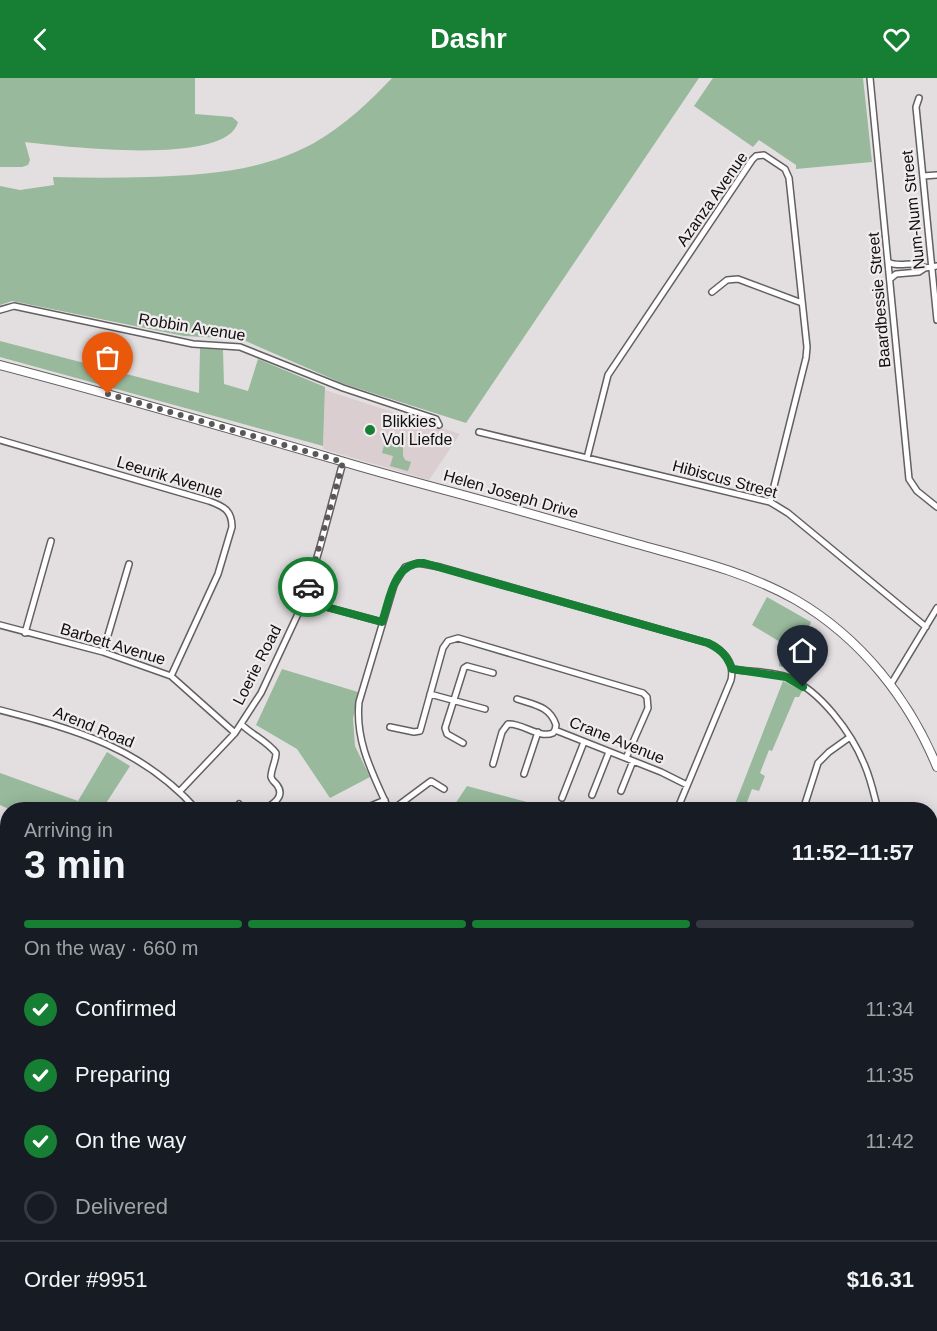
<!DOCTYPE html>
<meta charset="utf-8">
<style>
:root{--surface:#171b24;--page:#242831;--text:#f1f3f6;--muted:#9ea1a6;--line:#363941;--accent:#167f33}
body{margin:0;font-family:Arial,sans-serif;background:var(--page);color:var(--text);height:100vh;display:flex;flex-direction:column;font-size:22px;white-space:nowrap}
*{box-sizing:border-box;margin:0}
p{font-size:20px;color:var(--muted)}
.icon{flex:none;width:33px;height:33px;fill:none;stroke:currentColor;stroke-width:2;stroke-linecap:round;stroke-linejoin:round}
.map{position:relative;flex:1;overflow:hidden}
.drawer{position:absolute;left:0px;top:724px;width:938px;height:530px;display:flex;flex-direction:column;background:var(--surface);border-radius:24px 24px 0 0;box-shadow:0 3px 15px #0003}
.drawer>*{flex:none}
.pin{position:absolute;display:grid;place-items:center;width:51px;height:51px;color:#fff;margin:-62px -26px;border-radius:50% 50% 50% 0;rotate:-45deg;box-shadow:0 0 6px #0007}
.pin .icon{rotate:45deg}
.courier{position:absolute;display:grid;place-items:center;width:60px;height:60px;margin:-30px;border:4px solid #167f33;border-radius:50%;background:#fff;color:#222;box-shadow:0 2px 8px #0007}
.summary em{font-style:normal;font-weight:600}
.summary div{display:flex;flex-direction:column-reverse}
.summary{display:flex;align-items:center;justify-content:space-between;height:102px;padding:0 24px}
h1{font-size:39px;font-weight:600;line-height:45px}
.bar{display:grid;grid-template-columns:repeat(4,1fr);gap:9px 6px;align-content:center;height:72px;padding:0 24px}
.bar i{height:8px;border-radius:4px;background:var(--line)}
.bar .active{background:var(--accent)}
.bar p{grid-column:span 4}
.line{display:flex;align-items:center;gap:15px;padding:0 24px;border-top:2px solid var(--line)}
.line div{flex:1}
ol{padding:0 24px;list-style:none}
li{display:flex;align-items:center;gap:18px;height:66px}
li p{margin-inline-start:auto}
li .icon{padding:6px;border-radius:50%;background:var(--accent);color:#fff;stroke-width:4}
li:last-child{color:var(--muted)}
li i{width:33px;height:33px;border:3px solid var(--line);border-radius:50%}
header{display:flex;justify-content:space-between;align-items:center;height:78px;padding:0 24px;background:var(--accent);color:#fff;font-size:27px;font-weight:600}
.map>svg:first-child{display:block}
.built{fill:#daced0}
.green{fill:#98b99b}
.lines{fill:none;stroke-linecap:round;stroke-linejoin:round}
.stream{stroke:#65936b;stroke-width:1.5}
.street-casing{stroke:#646061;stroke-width:8}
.secondary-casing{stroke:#646061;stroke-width:10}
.street{stroke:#fff;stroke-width:5}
.secondary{stroke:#fff;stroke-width:8}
.done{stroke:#5a5758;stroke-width:6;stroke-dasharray:0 10.8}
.route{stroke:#167f33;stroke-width:8}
.poi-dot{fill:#167f33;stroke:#f0eced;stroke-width:2}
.labels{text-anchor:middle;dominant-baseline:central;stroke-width:4.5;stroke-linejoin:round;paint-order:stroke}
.street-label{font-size:16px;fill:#100e0f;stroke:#f0eced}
.poi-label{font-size:16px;fill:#100e0f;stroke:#f0eced;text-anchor:start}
</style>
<header><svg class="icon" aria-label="back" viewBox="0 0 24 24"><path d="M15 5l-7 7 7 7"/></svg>Dashr<svg class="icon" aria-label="heart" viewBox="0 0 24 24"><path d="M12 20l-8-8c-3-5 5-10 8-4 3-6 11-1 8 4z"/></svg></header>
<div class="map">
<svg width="937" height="1253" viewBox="0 0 937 1253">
<rect width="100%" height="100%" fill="#e3dfe0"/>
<path class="built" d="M 325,312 L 460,356 L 429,402 L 323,371 Z
M 362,1247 L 449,1247 L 447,1253 L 365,1253 Z"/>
<path class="green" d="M 0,0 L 195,0 L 195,36 L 232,39 L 238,44 C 227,89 60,68 25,64 L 30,82 L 28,87 L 22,89 L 0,89 Z
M 392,0 L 699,0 L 466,345 L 344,306 L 241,261 L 184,258 L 12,223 L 0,227 L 0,108 L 20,112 L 54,107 L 53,99 C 85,100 117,100 149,99 C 207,97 263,93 314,65 C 344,48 369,24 392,0 Z
M 713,0 L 863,0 L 872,84 L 796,91 L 796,87 L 759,62 L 753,69 L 694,28 Z
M 0,263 L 199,315 L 200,270 L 223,272 L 224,306 L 248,313 L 258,281 L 325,309 L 323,368 L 0,279 Z
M 385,363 L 403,369 L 403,378 L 405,382 L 411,384 L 408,393 L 390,388 L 393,378 L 382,375 Z
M 767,519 L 811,544 L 793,592 L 779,588 L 780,564 L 752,547 Z
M 282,591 L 358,614 L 353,641 L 355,668 L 370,699 L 330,720 L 297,671 L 256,647 Z
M 783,603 L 802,613 L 799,619 L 795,619 L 772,673 L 769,672 L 760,695 L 765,698 L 759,713 L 752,711 L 744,732 L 722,732 L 724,728 L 733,731 Z
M 107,674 L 130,688 L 103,730 L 105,732 L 11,732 L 0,727 L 0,695 L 78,723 Z
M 467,708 L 557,732 L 451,732 Z
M 0,855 L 8,857 L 8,1246 L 56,1247 L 52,1253 L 0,1253 Z"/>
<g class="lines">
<path class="stream" d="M 207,1253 L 209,1246"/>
<defs>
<path id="street" d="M 870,0 L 909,401 L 917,413 L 937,429
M 919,20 L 916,29 L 937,242
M 923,98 L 937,97
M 888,184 C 900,191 914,181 925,190
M 890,201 L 896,196 L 919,194 L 925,190 L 937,188
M 712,214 L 727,202 L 738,201 L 802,225
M 0,232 L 14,228 L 193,266 L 240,269 L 343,310 L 436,341 L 439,347
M 479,354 L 770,424 L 788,435 L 926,549
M 0,362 L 209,423 C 223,428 232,432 232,449 L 218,496 L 171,598
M 587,380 L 608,297 L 752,82 L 756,78 L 764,77 L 785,91 L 789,100 L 807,269 L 806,280 L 770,424
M 304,523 L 382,544
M 0,547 L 103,574 L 171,598 L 235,655
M 25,555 L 51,463
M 103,574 L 129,486
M 732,591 C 749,594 771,593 787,599 C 820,612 852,655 865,688 C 871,702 874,717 878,732
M 891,606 L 937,530
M 430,616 L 485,631
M 517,621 C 534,627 550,628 556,647 L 555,652
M 0,632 C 77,652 142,670 197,732
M 241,646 C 252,657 267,663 276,675 C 276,683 271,691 271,699 C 272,703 274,703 277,707 C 286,719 272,727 262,732
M 390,649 L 414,654 L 420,653 L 443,570 L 448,563 L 458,560 L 643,615 L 647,619 L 648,630 L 626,680
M 555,652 L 661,694 L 687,707
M 463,665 L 447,656 L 445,650 L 464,590 L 467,588 L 493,595
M 493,686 L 502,654 L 508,646 C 523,645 539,661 553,655 L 555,652
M 524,696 L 538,654
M 180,713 L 235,655 L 261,615 L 304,523 L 320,469 L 343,384
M 621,713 L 633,683
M 592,717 L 609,674
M 562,720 L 584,664
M 239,726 L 245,732
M 361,732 L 385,722
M 389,732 C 373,696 355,664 359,624 L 394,507 L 405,489 L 418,485 L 440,489 L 708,565 C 723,572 735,584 731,602 L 677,732
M 392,732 L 431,703 L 444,711
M 803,732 L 818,685 L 829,674 L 850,659
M 0,788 L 8,791
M 930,1046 L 937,1035
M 930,1066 L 937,1080
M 930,1089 L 937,1085
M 930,1223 L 937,1225
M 143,1246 L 148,1253
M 355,1246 L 357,1253
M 790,1246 L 794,1253
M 108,1253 L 111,1246
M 171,1253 L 176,1246
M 245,1253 L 247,1246
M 269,1253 L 271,1246
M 454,1253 L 454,1246
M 548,1253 L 558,1246
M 776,1253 L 787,1246"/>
<path id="secondary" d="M 0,287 C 115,317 228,350 341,383 C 397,400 454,414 510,430 C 552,442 595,454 637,466 C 691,481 747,494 796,522 C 861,560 909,621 937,689
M 930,932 L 937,915
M 672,1253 L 682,1246"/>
</defs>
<use href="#street" class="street-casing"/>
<use href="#secondary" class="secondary-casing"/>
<use href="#street" class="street"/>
<use href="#secondary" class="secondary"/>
</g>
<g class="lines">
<path class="done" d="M 108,316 L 343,384 L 308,509"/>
<path class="route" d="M 308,509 L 304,523 L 382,544 C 390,521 393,484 424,485 L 708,565 C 721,571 727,578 732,591 L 786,599 L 803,609"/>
</g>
<circle class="poi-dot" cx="370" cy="352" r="6"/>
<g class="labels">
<g class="street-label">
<text transform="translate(712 121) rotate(-55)">Azanza Avenue</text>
<text transform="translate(913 132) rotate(-96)">Num-Num Street</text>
<text transform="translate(879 222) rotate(-95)">Baardbessie Street</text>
<text transform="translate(192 249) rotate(9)">Robbin Avenue</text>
<text transform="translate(170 399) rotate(17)">Leeurik Avenue</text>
<text transform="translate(725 401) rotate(15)">Hibiscus Street</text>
<text transform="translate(511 416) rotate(16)">Helen Joseph Drive</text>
<text transform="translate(113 566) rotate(17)">Barbett Avenue</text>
<text transform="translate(257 587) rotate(-63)">Loerie Road</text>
<text transform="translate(94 649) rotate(22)">Arend Road</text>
<text transform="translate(617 662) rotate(22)">Crane Avenue</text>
</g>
<g class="poi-label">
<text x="382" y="343">Blikkies<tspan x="382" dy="18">Vol Liefde</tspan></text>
</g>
</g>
</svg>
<div class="pin" style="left:108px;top:316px;background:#ea580c"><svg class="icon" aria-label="bag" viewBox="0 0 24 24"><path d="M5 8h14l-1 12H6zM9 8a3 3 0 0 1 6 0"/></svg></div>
<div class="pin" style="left:803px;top:609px;background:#1f2937"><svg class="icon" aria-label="home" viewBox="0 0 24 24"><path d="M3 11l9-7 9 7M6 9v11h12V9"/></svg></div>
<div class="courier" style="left:308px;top:509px"><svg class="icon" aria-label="car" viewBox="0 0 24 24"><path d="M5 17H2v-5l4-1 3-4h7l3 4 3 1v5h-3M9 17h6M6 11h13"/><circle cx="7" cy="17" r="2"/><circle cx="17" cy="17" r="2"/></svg></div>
<section class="drawer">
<div class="summary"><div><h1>3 min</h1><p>Arriving in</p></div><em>11:52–11:57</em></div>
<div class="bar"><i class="active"></i><i class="active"></i><i class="active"></i><i></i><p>On the way · 660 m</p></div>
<ol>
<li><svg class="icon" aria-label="check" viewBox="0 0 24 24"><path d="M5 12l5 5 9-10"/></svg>Confirmed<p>11:34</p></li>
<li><svg class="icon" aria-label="check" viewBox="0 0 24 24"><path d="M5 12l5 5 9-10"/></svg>Preparing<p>11:35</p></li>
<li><svg class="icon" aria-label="check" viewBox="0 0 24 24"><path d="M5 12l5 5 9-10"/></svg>On the way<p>11:42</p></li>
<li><i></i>Delivered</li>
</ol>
<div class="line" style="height:78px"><div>Order #9951</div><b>$16.31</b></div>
</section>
</div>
